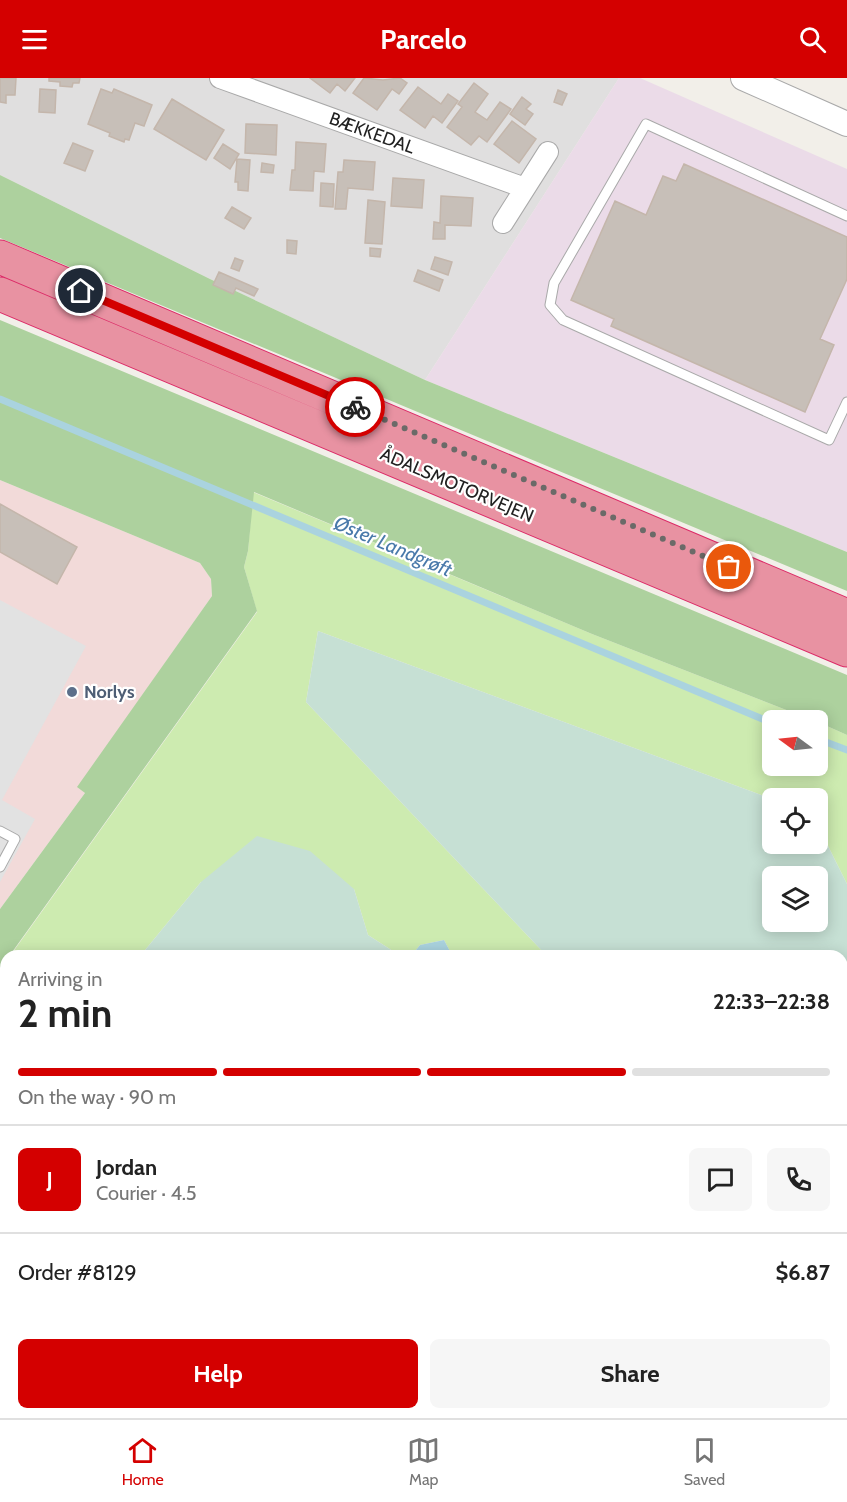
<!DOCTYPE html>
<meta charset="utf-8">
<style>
:root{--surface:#fff;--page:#f6f6f6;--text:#222;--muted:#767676;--line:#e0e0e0;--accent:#d40000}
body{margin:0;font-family:Cabin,sans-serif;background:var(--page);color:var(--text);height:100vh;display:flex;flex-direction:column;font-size:22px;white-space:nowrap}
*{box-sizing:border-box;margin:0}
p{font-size:20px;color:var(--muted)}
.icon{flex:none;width:33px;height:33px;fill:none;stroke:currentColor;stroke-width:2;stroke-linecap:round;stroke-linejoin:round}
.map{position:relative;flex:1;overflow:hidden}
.drawer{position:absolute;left:0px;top:872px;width:848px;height:470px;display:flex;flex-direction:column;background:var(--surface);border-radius:18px 18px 0 0;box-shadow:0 3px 15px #0003}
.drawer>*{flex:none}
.needle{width:39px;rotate:285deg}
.fabs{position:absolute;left:762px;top:632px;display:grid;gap:12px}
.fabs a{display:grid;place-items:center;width:66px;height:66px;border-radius:9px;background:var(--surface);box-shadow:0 3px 15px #0003;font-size:30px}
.pin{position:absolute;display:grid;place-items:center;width:51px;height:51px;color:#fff;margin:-26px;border:3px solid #fff;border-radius:50%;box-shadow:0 2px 6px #0007}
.courier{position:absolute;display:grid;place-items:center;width:60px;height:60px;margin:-30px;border:4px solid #d40000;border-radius:50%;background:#fff;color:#222;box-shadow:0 2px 8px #0007}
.overview em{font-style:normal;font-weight:700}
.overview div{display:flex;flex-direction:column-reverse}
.overview{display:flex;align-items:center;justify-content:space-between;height:102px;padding:0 18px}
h1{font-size:39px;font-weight:700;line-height:45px}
.bar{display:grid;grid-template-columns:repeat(4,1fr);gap:9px 6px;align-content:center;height:72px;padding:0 18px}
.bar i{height:8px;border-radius:4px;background:var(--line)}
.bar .on{background:var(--accent)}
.bar p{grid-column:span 4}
.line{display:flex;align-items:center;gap:15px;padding:0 18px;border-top:2px solid var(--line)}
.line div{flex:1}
.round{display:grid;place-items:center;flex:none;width:63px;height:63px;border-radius:9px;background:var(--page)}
.cta{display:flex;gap:12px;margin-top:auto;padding:12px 18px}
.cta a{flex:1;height:69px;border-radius:9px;background:var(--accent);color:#fff;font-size:24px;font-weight:700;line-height:69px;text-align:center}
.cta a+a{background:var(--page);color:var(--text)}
header{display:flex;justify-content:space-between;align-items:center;height:78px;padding:0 18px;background:var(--accent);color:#fff;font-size:27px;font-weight:700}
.dock{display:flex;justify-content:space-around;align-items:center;height:84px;border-top:2px solid var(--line);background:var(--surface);font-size:16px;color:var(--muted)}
.dock a{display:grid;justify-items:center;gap:3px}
.dock .on{color:var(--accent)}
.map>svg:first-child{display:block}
.residential{fill:#e0dfdf}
.commercial{fill:#f2dad9}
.industrial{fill:#ebdbe8}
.grass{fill:#cdebb0}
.forest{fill:#add19e}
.wetland{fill:#c6e0d4;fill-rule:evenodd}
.parking{fill:#e2e2e2}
.water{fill:#aad3df}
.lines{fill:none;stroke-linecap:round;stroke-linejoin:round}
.stream{stroke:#aad3df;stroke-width:7}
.building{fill:#c7bfb8;stroke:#c4b6ab;stroke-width:1.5}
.service-casing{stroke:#a9a9a9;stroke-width:11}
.minor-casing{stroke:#a9a9a9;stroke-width:22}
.tertiary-casing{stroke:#a9a9a9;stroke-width:26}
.motorway-casing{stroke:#dc2a67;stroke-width:35}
.service{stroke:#fff;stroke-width:9}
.minor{stroke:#fff;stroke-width:20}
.tertiary{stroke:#fff;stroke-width:24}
.motorway{stroke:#e892a2;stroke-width:33}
.done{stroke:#6b6a68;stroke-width:6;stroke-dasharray:0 10.8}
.route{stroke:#d40000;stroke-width:8}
.service-dot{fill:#5c6f8a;stroke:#fff;stroke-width:2}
.labels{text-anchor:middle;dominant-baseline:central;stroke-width:4.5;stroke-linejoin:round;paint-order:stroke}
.street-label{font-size:18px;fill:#222;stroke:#fff}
.service-label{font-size:18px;font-weight:bold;fill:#4e5e75;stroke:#fff;text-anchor:start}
.water-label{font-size:20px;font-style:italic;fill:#4a7aab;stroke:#fff}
</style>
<header><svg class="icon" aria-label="menu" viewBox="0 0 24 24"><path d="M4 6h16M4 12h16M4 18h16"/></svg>Parcelo<svg class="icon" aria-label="search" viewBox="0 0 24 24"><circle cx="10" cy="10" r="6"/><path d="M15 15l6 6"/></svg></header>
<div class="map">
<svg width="847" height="1340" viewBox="0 0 847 1340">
<rect width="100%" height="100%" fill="#f2efe9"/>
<path class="residential" d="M 0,0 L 619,0 L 425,302 L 210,201 L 0,97 Z"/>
<path class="commercial" d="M 0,402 L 200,485 L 211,501 L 212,518 L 78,709 L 85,715 L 0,831 Z"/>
<path class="industrial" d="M 619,0 L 640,0 L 847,91 L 847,474 L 425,302 Z"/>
<path class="grass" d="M 253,414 L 592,556 L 812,642 L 772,642 L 772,687 L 818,687 L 818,644 L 847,657 L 847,806 L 818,748 L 818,720 L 772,721 L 318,553 L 306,624 L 546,877 L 452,877 L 444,862 L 420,867 L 412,877 L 399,877 L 368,857 L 354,811 L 201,804 L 141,877 L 10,878 L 257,534 L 244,489 L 248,473 Z
M 6,883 L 6,1195 L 0,1202 L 0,891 Z
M 842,1208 L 847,1214 L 847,1337 L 842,1327 Z"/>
<path class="forest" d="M 0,97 L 210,201 L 425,302 L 847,474 L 847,513 L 0,160 Z
M 0,242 L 847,597 L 847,657 L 818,644 L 818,642 L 812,642 L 592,556 L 254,414 L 248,473 L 244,489 L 257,533 L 10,877 L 6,878 L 6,883 L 0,891 L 0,831 L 85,715 L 77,709 L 212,518 L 211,501 L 200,485 L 0,402 Z"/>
<path class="wetland" d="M 318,553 L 772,721 L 772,765 L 818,765 L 818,748 L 847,806 L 847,977 L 842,971 L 842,878 L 546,877 L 306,624 ZM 772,798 L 818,798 L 818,843 L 772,843 Z
M 257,758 L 310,773 L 354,811 L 368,857 L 399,877 L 141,877 L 201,804 Z
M 847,1073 L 847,1213 L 842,1207 L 842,1082 Z"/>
<path class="parking" d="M 0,522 L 86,568 L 2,722 L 35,741 L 0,804 Z"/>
<path class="water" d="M 444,862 L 452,877 L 412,877 L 420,867 Z
M 842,971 L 847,977 L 847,1073 L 842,1082 Z
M 6,1195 L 6,1335 L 842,1335 L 842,1327 L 847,1340 L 0,1340 L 0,1203 Z"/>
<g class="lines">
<path class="stream" d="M 0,321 L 772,645
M 818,661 L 847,672"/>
</g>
<path class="building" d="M 0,0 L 16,0 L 15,17 L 6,17 L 6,25 L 0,24 Z
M 49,0 L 80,0 L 79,5 L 73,5 L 72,9 L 60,8 L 60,4 L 49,3 Z
M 310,0 L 355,0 L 345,13 L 337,6 L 330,15 Z
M 364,0 L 383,2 L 400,0 L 407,5 L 399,16 L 392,11 L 377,32 L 353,15 Z
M 474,5 L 488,16 L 475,34 L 487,42 L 500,24 L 511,31 L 487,64 L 479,58 L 471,67 L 447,49 L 462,29 L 458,26 Z
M 418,9 L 441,26 L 448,16 L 458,23 L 442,45 L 433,38 L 425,50 L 400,32 Z
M 40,11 L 56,12 L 55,35 L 39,34 Z
M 101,11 L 112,15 L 114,11 L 152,27 L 144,48 L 135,45 L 129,62 L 125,61 L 124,64 L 109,58 L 110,55 L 88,46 Z
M 558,12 L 567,16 L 562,27 L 554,24 Z
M 522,19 L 531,26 L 526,31 L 533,36 L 525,47 L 510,36 Z
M 172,21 L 224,52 L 206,82 L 154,51 Z
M 512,43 L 536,61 L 519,85 L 494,66 Z
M 246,46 L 277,47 L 276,77 L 245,75 Z
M 296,64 L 326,66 L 324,94 L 314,93 L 313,113 L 290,112 L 292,92 L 295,92 Z
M 73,65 L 93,73 L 85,93 L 64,85 Z
M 223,66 L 239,76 L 230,91 L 214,80 Z
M 237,81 L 250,82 L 248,113 L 238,112 L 238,104 L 235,104 Z
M 344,82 L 375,84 L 373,112 L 348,110 L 346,131 L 335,131 L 338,94 L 343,94 Z
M 262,85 L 274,87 L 273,95 L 261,94 Z
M 684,86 L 847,159 L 847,201 L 820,261 L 834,267 L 805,334 L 611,248 L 614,241 L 571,222 L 615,123 L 646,137 L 663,98 L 676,103 Z
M 393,100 L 424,102 L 422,130 L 391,128 Z
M 321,105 L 334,106 L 333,129 L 320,128 Z
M 441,118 L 473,120 L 471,148 L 445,147 L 445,161 L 433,161 L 434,144 L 440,145 Z
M 368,122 L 385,124 L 382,166 L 365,165 Z
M 232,129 L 251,140 L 244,151 L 225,140 Z
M 287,162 L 297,163 L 296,176 L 287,175 Z
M 370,170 L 381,171 L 380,179 L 370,178 Z
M 435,179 L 452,184 L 448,197 L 431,191 Z
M 235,180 L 243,183 L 239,193 L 231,190 Z
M 418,192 L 443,202 L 439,213 L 414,203 Z
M 219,194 L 258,211 L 254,218 L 236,210 L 233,216 L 213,207 Z
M 0,426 L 77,469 L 57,506 L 0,474 Z"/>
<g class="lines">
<defs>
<path id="service" d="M 847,138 L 646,46 L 554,205 L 550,227 L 563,242 L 829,362 L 847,324
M 0,753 L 15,761 L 0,789"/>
<path id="minor" d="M 220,0 L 525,110
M 503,145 L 548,74"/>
<path id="tertiary" d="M 743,0 L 847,46"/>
<path id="motorway" d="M 0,179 L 847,538
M 0,216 L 847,572"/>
</defs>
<use href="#service" class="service-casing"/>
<use href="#minor" class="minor-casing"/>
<use href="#tertiary" class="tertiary-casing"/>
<use href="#motorway" class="motorway-casing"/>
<use href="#service" class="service"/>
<use href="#minor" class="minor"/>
<use href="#tertiary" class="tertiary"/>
<use href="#motorway" class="motorway"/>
</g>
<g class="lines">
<path class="done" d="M 355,329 L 729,489"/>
<path class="route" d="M 81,213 L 355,329"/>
</g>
<circle class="service-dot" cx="72" cy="614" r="6"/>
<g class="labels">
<g class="street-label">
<text transform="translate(372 55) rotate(20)">BÆKKEDAL</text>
<text transform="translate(457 407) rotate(23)">ÅDALSMOTORVEJEN</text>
</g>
<g class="service-label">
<text x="84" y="614">Norlys</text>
</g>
<g class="water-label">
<text transform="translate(393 468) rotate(23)">Øster Landgrøft</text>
</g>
</g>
</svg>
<div class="fabs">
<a><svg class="needle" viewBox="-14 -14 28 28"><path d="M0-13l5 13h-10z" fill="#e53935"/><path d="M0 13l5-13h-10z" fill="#767676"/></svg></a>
<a><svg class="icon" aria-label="locate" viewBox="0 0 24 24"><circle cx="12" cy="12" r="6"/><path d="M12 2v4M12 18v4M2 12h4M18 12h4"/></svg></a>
<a><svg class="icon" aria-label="layers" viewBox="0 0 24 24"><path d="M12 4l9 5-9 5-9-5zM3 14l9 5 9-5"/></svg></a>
</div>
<div class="pin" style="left:729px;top:489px;background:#ea580c"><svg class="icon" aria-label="bag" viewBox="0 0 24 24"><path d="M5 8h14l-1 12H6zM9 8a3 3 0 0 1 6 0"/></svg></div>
<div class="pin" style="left:81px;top:213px;background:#1f2937"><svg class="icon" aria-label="home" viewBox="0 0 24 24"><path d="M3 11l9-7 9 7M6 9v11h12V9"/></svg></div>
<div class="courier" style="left:355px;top:329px"><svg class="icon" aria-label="bike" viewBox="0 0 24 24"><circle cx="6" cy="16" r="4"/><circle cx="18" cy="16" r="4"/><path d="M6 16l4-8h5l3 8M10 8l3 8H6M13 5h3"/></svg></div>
<section class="drawer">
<div class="overview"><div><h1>2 min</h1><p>Arriving in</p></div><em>22:33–22:38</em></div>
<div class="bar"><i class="on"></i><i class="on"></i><i class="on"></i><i></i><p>On the way · 90 m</p></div>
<div class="line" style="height:108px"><b class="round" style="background:var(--accent);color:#fff">J</b><div><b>Jordan</b><p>Courier · 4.5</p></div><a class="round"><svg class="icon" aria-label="chat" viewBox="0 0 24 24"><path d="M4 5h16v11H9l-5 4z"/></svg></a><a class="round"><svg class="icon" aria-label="phone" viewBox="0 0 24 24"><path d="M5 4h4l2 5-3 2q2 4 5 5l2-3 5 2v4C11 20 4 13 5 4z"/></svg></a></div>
<div class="line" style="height:78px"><div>Order #8129</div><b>$6.87</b></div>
<div class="cta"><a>Help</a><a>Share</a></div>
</section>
</div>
<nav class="dock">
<a class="on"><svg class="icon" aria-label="home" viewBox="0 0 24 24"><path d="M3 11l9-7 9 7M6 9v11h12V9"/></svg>Home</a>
<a><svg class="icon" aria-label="map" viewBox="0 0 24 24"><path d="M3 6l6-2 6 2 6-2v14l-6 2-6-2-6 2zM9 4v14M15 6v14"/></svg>Map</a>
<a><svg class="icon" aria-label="saved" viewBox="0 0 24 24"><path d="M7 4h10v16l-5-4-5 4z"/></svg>Saved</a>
</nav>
